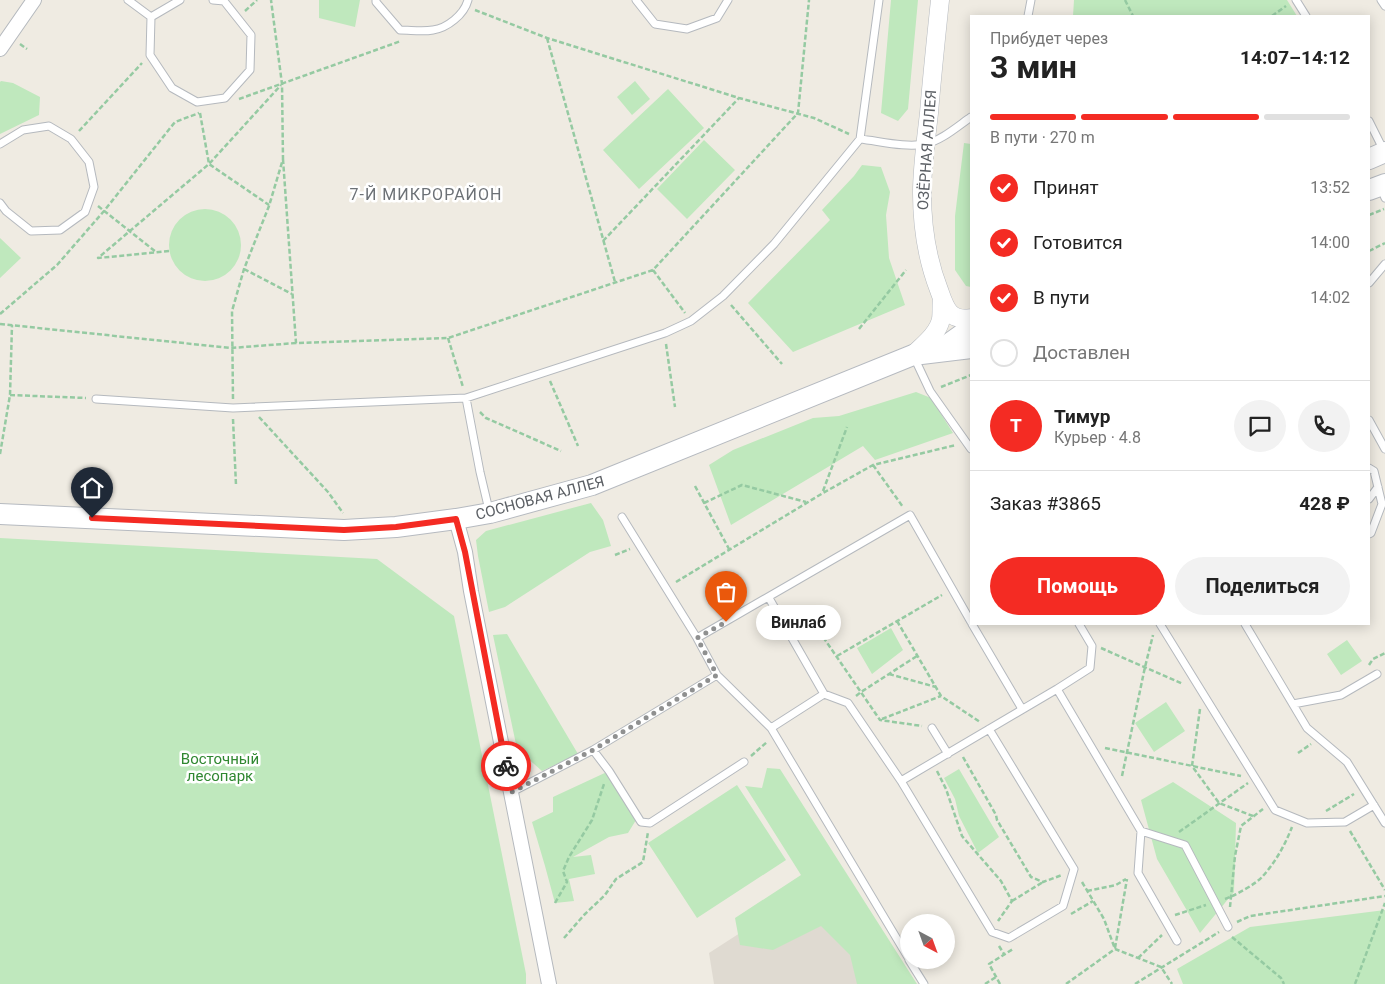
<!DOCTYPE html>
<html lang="ru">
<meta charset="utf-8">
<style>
:root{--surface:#fff;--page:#f2f2f2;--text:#222;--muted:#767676;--line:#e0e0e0;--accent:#f42b23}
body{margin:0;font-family:Roboto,sans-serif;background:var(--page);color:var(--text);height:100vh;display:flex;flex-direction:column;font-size:19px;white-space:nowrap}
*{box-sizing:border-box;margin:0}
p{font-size:16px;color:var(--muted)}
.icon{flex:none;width:28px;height:28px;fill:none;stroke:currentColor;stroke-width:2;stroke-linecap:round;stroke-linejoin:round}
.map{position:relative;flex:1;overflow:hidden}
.panel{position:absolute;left:970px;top:15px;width:400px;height:610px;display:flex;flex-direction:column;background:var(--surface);border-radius:0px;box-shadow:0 2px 12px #0003}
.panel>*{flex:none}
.needle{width:32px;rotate:139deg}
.buttons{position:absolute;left:900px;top:914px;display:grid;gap:10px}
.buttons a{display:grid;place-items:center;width:55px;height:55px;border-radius:50%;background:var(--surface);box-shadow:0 2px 12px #0003;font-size:25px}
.pin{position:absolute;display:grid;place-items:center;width:42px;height:42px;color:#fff;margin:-51px -21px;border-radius:50% 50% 50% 0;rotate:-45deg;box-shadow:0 0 5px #0007}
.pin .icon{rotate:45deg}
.courier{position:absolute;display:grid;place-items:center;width:50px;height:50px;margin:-25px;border:4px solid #f42b23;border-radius:50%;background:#fff;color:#222;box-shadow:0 1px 6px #0007}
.bubble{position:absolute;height:35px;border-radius:18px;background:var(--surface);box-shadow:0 2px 12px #0003;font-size:16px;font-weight:700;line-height:35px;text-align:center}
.headline em{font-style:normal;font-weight:700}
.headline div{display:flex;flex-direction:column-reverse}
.headline{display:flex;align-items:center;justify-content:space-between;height:85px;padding:0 20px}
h1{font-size:32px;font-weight:700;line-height:38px}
.bar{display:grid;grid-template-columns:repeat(4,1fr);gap:8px 5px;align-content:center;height:60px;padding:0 20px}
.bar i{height:6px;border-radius:4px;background:var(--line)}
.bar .active{background:var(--accent)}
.bar p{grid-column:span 4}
.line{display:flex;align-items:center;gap:12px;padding:0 20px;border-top:1px solid var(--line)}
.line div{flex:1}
.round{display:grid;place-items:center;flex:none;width:52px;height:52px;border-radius:26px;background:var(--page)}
ol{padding:0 20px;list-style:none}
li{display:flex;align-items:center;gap:15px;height:55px}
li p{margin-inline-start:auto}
li .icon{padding:5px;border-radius:50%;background:var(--accent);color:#fff;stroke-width:4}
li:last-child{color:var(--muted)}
li i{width:28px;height:28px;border:2px solid var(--line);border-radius:50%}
.action{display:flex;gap:10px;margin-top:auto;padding:10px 20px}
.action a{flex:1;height:58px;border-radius:30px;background:var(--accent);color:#fff;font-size:20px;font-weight:700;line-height:58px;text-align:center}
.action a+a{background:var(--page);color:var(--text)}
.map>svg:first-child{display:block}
.education{fill:#dfdad1}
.green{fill:#bfe8bd}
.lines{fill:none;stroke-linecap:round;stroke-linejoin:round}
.service-casing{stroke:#b5b9be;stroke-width:9}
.minor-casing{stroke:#b5b9be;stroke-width:16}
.tertiary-casing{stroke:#b5b9be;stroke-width:19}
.secondary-casing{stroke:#b6bac0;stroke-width:22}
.path{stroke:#95caa2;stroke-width:2.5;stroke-dasharray:5 2.5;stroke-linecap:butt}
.service{stroke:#fff;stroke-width:7}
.minor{stroke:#fff;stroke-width:14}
.tertiary{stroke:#fff;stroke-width:18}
.secondary{stroke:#fff;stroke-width:20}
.done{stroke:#8f9090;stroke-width:5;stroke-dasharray:0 9}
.route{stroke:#f42b23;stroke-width:6}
.labels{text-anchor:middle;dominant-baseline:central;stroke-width:5;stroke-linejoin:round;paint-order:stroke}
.street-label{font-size:15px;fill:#5b5f64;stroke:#fff}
.park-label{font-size:15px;fill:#2f8730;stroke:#fff}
.neighbourhood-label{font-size:16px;letter-spacing:1px;fill:#6c7176;stroke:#fff}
</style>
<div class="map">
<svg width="1385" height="984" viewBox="0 0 1385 984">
<rect width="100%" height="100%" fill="#efebe2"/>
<path class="education" d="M 838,870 L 908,984 L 714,984 L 709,953 Z"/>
<path class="green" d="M 319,0 L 360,0 L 355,27 L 319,18 Z
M 891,0 L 918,0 L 908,109 L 898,121 L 881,113 Z
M 1074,0 L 1287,0 L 1297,16 L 1073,16 Z
M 1,81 L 13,83 L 40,97 L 39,115 L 0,134 L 0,82 Z
M 635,81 L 650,99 L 632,115 L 617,97 Z
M 668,89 L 704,128 L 639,189 L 603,150 Z
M 704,140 L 735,170 L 687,219 L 657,189 Z
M 964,143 L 971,144 L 971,287 L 966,286 L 955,270 L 955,216 Z
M 862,165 L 881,167 L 890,192 L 886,215 L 889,258 L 905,305 L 793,352 L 748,303 L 830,220 L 822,210 L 854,176 Z
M169 245a36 36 0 1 1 72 0a36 36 0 1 1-72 0Z
M 0,238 L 21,258 L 0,278 Z
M 916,392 L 931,398 L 953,433 L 875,460 L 863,446 L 731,525 L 709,465 L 733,450 L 813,418 L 839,416 Z
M 591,503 L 603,520 L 611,546 L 590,552 L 505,607 L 489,612 L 478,556 L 476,540 L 486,531 Z
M 0,538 L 377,559 L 454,616 L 526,974 L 526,984 L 0,984 Z
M 891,628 L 903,650 L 872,674 L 857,648 Z
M 507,634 L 578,754 L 542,771 L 517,749 L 493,635 Z
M 1347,640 L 1362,661 L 1341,675 L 1327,654 Z
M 1166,702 L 1185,731 L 1154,752 L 1135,723 Z
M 767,768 L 780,769 L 917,984 L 857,984 L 850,955 L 821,926 L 773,950 L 740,945 L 735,918 L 801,875 L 745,786 L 762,788 Z
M 959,769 L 999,837 L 978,853 L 959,816 L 955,799 L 944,778 Z
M 609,771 L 636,820 L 628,833 L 609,837 L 573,857 L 591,855 L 595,874 L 569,879 L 574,901 L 555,903 L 545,866 L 532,822 L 553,812 L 553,797 Z
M 1173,782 L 1236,823 L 1234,892 L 1200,933 L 1157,859 L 1141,800 Z
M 737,785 L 786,860 L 697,918 L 648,843 Z
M 1385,910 L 1385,984 L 1183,984 L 1177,969 L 1250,927 Z"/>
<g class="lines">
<defs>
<path id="service" d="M 128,0 L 151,17
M 376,0 L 376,2 L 400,30 C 411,30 422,32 433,30 C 447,28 464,15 468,0
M 636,0 L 655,24 L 687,29 L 717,18 L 728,0
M 1296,0 L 1306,16
M 1381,0 L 1385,6
M 1028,16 L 1031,0
M 151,17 L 150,55 L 172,88 L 197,102 L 225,98 L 250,70 L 251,35 L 224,1 L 213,0
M 151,17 L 180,0
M 1369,121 L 1384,151
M 860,139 C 879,141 906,148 925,144 C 941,141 958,126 971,117
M 0,144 L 23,130 L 49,126 L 71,139 L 89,162 L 94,187 L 85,212 L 60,230 L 31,231 L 6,211 L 0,203
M 1380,186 L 1385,198
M 1369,283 L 1385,264
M 914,357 L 930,391 L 971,449
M 466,398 L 480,472 L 489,510
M 96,399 L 233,408 L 466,398 L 665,333 L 691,321 L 723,296 L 774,244 L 860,139 L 879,0
M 1369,420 L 1385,449
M 1369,468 L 1374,471 L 1382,504 L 1371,533 L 1369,534
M 1369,499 L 1378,487
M 622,517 L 697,638 L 717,675 L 771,728 L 909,959
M 769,598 L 824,694
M 972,624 L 1022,709
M 1160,624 L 1275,810 L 1307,823 L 1345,822 L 1374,805
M 1245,624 L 1307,728 L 1347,762 L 1385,823
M 697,638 L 910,515 L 971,622
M 1057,689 L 1141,831 L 1138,873 L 1177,941
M 1293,704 L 1341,695 L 1377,674
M 771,728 L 824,694 L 848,703 L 901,781 L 992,932 L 1009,938 L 1063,906 L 1074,869 L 989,729
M 932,728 L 948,754
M 593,750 L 609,771 L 641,822 L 650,823 L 744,762
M 901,781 L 1057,689 L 1090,668 L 1092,646 L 1079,624
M 512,792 L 593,750 L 717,675
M 1141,831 L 1185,845 L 1228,927
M 909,960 L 924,984"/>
<path id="minor" d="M 0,49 L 34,0
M 456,519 L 465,552 L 471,591 L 549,984"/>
<path id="tertiary" d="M 940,0 C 936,38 932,76 929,113 C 926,140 922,167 922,193 C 922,226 927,259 939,290 C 945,307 949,322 971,318
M 913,355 C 923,345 938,334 941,319 C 942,313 941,305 942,299"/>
<path id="secondary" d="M 1369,159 L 1385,152
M 1369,190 L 1385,184
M 940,350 L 971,328
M 0,514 L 344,530 L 396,527 L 456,519 L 490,513 L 592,485 L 913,355 L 971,348"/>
</defs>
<use href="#service" class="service-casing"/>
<use href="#minor" class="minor-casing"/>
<use href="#tertiary" class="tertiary-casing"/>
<use href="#secondary" class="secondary-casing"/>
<path class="path" d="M 1125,0 L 1133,16
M 475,10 L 547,38 L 739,98 L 814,118 L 849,134
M 245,11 L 257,0
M 1272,16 L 1286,6
M 547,38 L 615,282
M 20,44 L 27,49
M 239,99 L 401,41
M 200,113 L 209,164 L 269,205
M 79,131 L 142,63
M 283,159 L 296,343 L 448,338 L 653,270 L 798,113 L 809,0
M 98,206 L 156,252
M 1369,215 L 1384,209
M 603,241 L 739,98
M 169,251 L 98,258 L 209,164 L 281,85
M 1369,251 L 1385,243
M 244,269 L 292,294
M 653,270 L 685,313
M 731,305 L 782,364
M 0,314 L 57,265 L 104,211 L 175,122 L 199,113
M 0,324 L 231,348 L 296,343
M 859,329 L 906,270
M 448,338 L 463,387
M 666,344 L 675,407
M 550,381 L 578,446
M 941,387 L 971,375
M 10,395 L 86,398
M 233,399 L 232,311 L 244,269 L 269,206 L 283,159 L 282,84 L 271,0
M 480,412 L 486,418 L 561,451
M 259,417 L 328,492 L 343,513
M 233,419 L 236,485
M 0,454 L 10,395 L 12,325
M 873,465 L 903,507
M 695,486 L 729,549
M 823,491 L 847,427
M 704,503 L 742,485 L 806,502
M 615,555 L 630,549
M 676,582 L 823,493 L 873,465 L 956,445
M 897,621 L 941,696 L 980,722
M 819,631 L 880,720 L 922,726
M 1101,648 L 1183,684
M 837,656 L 942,595
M 1369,665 L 1373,659 L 1385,653
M 889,674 L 936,687
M 856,696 L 861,692 L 917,656
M 1200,709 L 1192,766 L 1219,803 L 1253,816
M 882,719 L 941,696
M 1105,748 L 1241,776
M 1298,753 L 1311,744
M 751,756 L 767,742
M 963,757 L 996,815 L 997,820 L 1031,877 L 1043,882 L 1062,875
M 937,771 L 946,789 L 962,836 L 1001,881 L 1012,901 L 998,921
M 1122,776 L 1145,667 L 1153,635
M 1326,811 L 1354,794
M 1350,831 L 1385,890
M 1179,832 L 1248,783
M 1082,882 L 1104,919 L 1115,949
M 1087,891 L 1116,885 L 1126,879
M 1225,899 C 1234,896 1256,884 1262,877 C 1275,863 1285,845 1292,827
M 1012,901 L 1043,882
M 555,903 L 567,882 L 563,871 L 569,857 L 592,820 L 604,784
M 1230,907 L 1235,856 L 1241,826 L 1263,809
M 1071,914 L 1093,901
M 1175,915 L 1206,905
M 1237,922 L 1250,916 L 1385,896
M 1232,937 L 1281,978 L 1284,984
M 564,938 L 584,915 L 605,895 L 616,879 L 643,862 L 648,832
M 999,946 L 1004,954
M 1115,948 L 1127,879
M 1138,958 L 1162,935
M 985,984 L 996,977
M 1000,984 L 989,964 L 1013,949
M 1066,984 L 1115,949 L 1161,967 L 1172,984
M 1135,984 L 1219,932
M 1355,984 L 1385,903"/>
<use href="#service" class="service"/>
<use href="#minor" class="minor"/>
<use href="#tertiary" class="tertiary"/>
<use href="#secondary" class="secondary"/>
</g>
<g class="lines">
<path class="done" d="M 506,766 L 512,792 L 593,750 L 717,675 L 697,638 L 726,622"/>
<path class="route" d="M 92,518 L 344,530 L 396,527 L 456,519 L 465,552 L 506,766"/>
</g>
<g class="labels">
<g class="street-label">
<text transform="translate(927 150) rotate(-86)">ОЗЁРНАЯ АЛЛЕЯ</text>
<text transform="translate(540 498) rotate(-15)">СОСНОВАЯ АЛЛЕЯ</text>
</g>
<g class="park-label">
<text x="220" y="759">Восточный<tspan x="220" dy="17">лесопарк</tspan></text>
</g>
<g class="neighbourhood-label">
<text x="426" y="194">7-Й МИКРОРАЙОН</text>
</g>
</g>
</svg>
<div class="buttons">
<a><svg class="needle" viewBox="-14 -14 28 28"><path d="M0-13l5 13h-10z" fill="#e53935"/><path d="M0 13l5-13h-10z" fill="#767676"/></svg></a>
</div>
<div class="pin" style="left:726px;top:622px;background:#ea580c"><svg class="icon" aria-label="bag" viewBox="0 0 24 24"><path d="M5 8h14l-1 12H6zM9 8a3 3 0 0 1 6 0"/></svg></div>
<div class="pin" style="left:92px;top:518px;background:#1f2937"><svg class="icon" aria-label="home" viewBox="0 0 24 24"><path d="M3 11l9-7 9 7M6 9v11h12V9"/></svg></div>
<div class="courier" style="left:506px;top:766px"><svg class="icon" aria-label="bike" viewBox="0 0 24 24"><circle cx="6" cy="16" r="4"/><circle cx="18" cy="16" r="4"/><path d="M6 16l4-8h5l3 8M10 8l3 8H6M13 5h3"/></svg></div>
<div class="bubble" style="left:756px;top:605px;width:85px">Винлаб</div>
<section class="panel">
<div class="headline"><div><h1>3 мин</h1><p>Прибудет через</p></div><em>14:07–14:12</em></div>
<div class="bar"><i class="active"></i><i class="active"></i><i class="active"></i><i></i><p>В пути · 270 m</p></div>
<ol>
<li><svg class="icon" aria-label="check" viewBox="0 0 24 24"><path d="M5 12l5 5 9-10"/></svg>Принят<p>13:52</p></li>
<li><svg class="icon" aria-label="check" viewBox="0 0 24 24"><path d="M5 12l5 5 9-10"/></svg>Готовится<p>14:00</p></li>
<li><svg class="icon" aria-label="check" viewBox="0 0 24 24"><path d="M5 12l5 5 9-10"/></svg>В пути<p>14:02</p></li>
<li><i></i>Доставлен</li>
</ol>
<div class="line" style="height:90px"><b class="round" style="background:var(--accent);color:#fff">Т</b><div><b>Тимур</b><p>Курьер · 4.8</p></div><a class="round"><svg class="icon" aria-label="chat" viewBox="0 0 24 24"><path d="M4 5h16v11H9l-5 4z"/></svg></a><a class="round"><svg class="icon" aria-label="phone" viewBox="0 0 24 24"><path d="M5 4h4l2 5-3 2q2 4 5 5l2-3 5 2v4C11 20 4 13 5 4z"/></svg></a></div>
<div class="line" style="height:65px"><div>Заказ #3865</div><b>428 ₽</b></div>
<div class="action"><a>Помощь</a><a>Поделиться</a></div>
</section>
</div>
